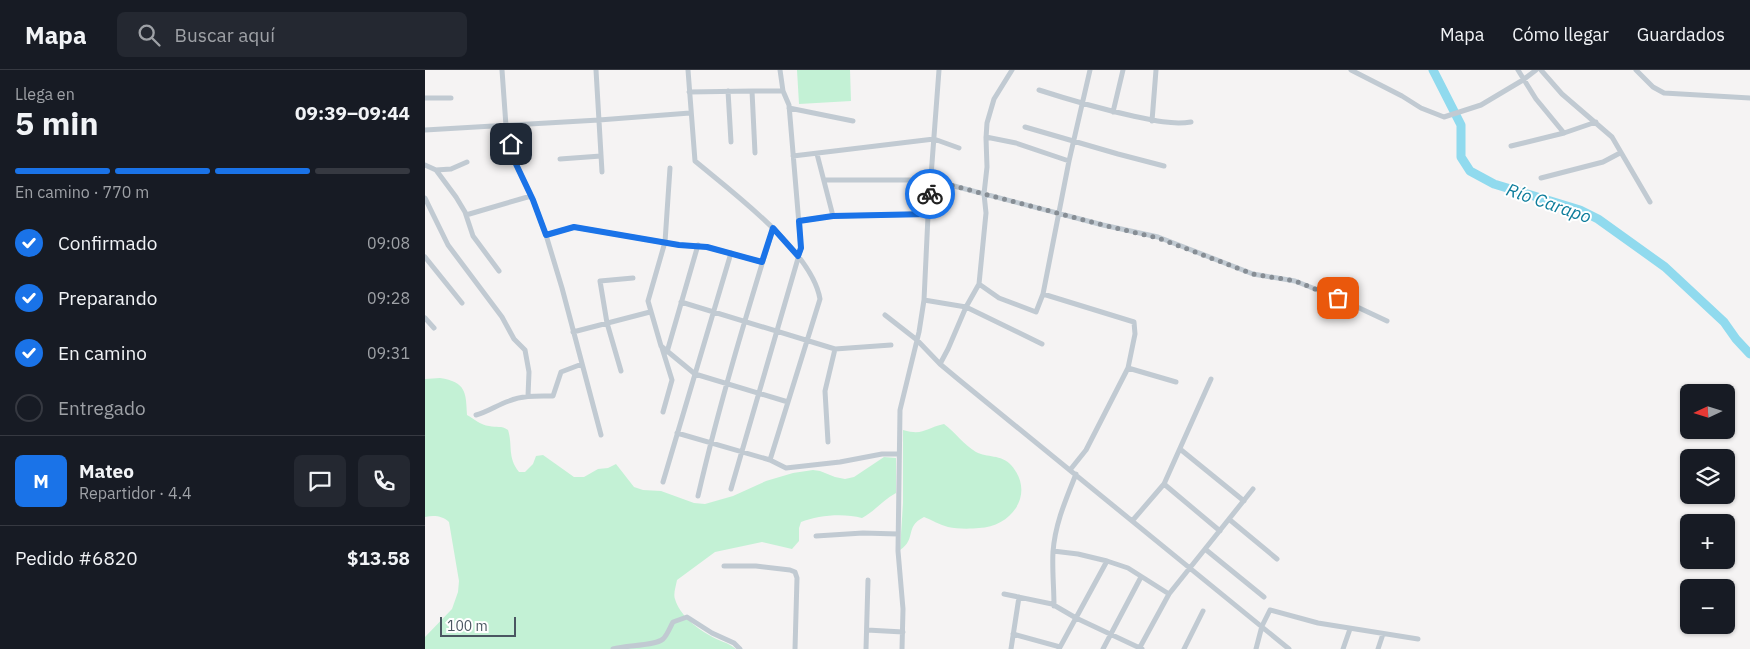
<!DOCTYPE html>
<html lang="es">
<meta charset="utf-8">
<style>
:root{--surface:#171b24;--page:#242831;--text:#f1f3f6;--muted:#9ea1a6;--line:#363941;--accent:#1a73e8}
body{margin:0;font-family:"IBM Plex Sans",sans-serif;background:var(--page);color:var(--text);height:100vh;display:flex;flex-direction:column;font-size:19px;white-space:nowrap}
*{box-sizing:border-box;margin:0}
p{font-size:16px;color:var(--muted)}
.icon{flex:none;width:28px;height:28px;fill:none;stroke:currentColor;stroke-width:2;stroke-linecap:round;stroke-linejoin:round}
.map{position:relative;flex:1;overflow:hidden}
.panel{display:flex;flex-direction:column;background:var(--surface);width:425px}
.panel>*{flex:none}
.needle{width:32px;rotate:266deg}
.controls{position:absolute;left:1255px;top:314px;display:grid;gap:10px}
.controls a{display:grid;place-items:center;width:55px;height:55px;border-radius:8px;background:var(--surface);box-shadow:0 1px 4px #0004;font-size:25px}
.scale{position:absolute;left:15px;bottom:12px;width:76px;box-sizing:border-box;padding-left:5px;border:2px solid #4a5661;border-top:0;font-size:14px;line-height:18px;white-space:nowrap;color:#4a5661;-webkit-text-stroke:4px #fff;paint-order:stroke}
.pin{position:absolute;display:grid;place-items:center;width:42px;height:42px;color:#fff;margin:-21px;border-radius:10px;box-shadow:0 2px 8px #0006}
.courier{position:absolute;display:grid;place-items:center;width:50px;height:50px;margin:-25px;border:4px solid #1a73e8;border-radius:50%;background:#fff;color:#222;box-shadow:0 1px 6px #0007}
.headline em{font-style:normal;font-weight:700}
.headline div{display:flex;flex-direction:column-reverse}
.headline{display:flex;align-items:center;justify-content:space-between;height:85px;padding:0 15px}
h1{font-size:32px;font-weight:700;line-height:38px}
.bar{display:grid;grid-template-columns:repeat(4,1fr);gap:8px 5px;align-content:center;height:60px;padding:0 15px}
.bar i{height:6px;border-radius:4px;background:var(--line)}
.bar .selected{background:var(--accent)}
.bar p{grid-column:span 4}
.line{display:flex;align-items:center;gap:12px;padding:0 15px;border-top:1px solid var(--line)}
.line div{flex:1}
.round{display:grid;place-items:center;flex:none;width:52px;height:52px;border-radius:8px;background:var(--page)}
ol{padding:0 15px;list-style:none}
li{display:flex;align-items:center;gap:15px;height:55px}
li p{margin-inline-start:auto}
li .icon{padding:5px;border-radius:50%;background:var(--accent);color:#fff;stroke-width:4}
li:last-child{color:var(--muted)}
li i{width:28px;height:28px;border:2px solid var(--line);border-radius:50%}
header{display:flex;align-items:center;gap:30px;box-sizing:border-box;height:70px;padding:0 25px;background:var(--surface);border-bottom:1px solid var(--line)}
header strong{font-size:24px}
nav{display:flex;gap:28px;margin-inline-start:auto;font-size:18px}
.search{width:350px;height:45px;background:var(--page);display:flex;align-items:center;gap:12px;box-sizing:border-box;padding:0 18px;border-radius:8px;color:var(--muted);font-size:19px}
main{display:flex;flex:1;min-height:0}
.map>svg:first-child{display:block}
.green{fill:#c3f1d5}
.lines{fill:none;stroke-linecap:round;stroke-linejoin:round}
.river{stroke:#90daee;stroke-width:9}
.minor{stroke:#c1cad2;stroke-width:5}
.done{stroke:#868d94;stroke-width:5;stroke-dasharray:0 9}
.route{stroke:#1a73e8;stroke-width:6}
.labels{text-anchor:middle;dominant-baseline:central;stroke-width:4;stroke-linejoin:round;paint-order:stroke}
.water-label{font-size:18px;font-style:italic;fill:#0c7c9b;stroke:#fff}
</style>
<header>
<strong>Mapa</strong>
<div class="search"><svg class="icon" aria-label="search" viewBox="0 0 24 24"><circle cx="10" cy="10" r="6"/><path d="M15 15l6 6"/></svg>Buscar aquí</div>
<nav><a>Mapa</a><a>Cómo llegar</a><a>Guardados</a></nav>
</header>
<main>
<section class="panel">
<div class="headline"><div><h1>5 min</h1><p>Llega en</p></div><em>09:39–09:44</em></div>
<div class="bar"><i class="selected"></i><i class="selected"></i><i class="selected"></i><i></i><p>En camino · 770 m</p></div>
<ol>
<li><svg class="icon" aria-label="check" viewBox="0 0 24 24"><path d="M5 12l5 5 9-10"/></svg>Confirmado<p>09:08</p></li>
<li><svg class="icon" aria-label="check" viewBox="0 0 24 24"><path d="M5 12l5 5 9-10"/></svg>Preparando<p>09:28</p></li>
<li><svg class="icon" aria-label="check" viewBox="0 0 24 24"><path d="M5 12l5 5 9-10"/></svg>En camino<p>09:31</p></li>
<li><i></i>Entregado</li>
</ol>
<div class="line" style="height:90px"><b class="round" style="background:var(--accent);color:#fff">M</b><div><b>Mateo</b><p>Repartidor · 4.4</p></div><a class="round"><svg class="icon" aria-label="chat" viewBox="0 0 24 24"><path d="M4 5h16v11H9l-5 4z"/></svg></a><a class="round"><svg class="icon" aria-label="phone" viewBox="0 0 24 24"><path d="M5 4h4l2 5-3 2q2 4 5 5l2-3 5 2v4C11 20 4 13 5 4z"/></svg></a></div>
<div class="line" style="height:65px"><div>Pedido #6820</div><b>$13.58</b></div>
</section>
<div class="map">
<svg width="1325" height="579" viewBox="0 0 1325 579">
<rect width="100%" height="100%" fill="#f5f3f3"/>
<path class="green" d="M 372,0 L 425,0 L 426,31 L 374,34 Z
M 15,308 C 41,312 41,322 42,345 C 49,349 56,355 64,356 C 72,358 76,355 83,360 C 88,376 82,387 94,402 L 100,402 L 108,394 L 111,386 L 118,385 L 149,407 L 159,407 L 173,399 L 183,398 L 191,394 L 209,417 L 218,420 L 236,421 L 269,433 L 280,434 L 308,426 L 341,411 L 368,403 L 388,400 L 395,401 L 410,407 L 420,409 L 429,407 L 459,387 L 471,388 L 471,423 C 458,430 450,441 437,448 C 419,443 393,445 376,452 L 374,458 L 374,471 L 367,479 L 337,472 L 290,482 L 252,510 C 251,516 248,524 250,529 C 254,544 271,558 284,565 C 293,571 303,572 311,579 L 0,579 L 0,567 L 27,539 L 33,522 L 34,511 L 24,452 C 18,446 9,445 0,447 L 0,309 Z
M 519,354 C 530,362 539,375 551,382 C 562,388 576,384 586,395 C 611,423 587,457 554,458 C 545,459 532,459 523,457 C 515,455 507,450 499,447 C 479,457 492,469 475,480 L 478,433 L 478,360 C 499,366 500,358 519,354 Z"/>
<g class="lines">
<path class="river" d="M 1008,0 L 1036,55 L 1036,87 L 1045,101 L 1069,114 L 1155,140 L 1173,149 L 1240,197 L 1299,252 L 1311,269 L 1325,284"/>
<path class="minor" d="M 77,0 L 81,56 L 90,92 L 108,130 L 121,165 L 137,218 L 176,365
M 171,0 L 177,102
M 263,0 L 270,91 C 307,122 387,181 395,229 L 345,390
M 926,0 L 977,26 L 996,38 L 1019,47 L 1056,35 L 1098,10 L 1111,0
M 1093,0 L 1111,29 L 1139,63
M 1116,0 L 1137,24 L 1187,67 L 1225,132
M 1211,0 L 1228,17 L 1239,23 L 1325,28
M 614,20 C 645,30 676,39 708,46 C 726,50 747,55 766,52
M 303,21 L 306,72
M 327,21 L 358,21
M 264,22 L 327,21 L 330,83
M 0,28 L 26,28
M 364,38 L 428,51
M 688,42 L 698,0
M 727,51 L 731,0
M 600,57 L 693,84 L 739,96
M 0,60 L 174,50 L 265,43
M 561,67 L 591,73 L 644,91
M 1086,76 L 1139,63 L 1171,52
M 392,84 L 408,146
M 368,86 L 509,69 L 534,78
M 135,89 L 176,86
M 0,95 L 11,100 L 31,127 L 40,142 L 48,166 L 74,201
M 245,98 L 240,172 L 223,231 L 236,276 L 270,304 L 363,332
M 11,100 L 26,99 L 42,92
M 1116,108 L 1178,92 L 1195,83
M 400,110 L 506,110 L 678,155 L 733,167 L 828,204 L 870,211 L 913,228 L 962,251
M 0,128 L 23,175 L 77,247 L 89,269 L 100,280 L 104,302 L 103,326
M 41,145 L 106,126
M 374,151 L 408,146 L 503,144
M 121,165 L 149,157 L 254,175 L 282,177 L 337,192
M 0,187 L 37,233
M 554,214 L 574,228 L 611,242 L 618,224 L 644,91 L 665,0
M 618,224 L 709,252 L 710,264 L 703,298 L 661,380 L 645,400
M 499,230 L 541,237 L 617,274
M 256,232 L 410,279 L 466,275
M 460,245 L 492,270 L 515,294 L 533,309 L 864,579
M 0,248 L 9,258
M 148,262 L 225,242
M 237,278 L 247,310 L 238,342
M 242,282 L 273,175
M 515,294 L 523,279 L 541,237 L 554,214 L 561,143 L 559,124 L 562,97 L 561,68 L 562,53 L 569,29 L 587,0
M 703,298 L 751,312
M 196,301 L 182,253 L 175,211 L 208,208
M 51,345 C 63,342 72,335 84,331 C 98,325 113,326 128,326 L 136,302 L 157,294
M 252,363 L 345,390 L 361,398 L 415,392 L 457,384 L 474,384
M 403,372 L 400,321 L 410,279
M 755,379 L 819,431
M 238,412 L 306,183
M 739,414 L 795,461
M 306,419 L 376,178 L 364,35 L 358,21 L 355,0
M 273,426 C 294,335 321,246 348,158
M 708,450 L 739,414 L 786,309
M 805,450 L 852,489
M 391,466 L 438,463 L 473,464
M 780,479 L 839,527
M 628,481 L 653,484 L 682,491 L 703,498 L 744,524
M 299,496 L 331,496 L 365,500 L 370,502 L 372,508 L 370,579
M 579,524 L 627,534 L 651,548 L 717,579
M 629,536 C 629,518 627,499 628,482 C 630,454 641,429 651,404
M 442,560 L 478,562
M 588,564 L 635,577
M 188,579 C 202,575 230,576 238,569 C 243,564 245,557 248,552 L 262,547 L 287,563 L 309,573 L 315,579
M 441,579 L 443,510
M 477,579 L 478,539 L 473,481 L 475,340 L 494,262 L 499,230 L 503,146 L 514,0
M 586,579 L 594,527
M 634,579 L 682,491
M 678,579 L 716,507
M 714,579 L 744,524 L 828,419
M 759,579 L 778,541
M 831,579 L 837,556 L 845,540 L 893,553 L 993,569
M 918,579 L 925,559
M 953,579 L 958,564"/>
</g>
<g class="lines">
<path class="done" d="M 505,124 L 506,110 L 678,155 L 733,168 L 828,204 L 870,211 L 913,228"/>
<path class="route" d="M 86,74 L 90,92 L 108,130 L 121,165 L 149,157 L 254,175 L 282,177 L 337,192 L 348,158 L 373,186 L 376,178 L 374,151 L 408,146 L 504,144 L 505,124"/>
</g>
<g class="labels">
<g class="water-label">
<text transform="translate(1124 133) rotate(19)">Río Carapo</text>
</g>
</g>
</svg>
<div class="controls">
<a><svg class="needle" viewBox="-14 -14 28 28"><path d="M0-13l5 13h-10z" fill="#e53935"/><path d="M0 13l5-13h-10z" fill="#9ea1a6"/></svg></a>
<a><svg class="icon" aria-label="layers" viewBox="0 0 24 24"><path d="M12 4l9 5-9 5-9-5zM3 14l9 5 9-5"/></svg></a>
<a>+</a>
<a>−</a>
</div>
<div class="scale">100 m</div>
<div class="pin" style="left:913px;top:228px;background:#ea580c"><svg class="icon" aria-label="bag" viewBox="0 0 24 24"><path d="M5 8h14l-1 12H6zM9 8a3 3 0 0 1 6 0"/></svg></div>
<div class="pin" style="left:86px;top:74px;background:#1f2937"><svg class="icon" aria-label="home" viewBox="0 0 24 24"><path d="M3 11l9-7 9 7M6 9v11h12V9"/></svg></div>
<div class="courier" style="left:505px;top:124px"><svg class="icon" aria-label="bike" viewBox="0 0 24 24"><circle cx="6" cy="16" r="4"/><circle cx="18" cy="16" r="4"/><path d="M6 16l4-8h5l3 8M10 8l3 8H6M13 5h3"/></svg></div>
</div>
</main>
